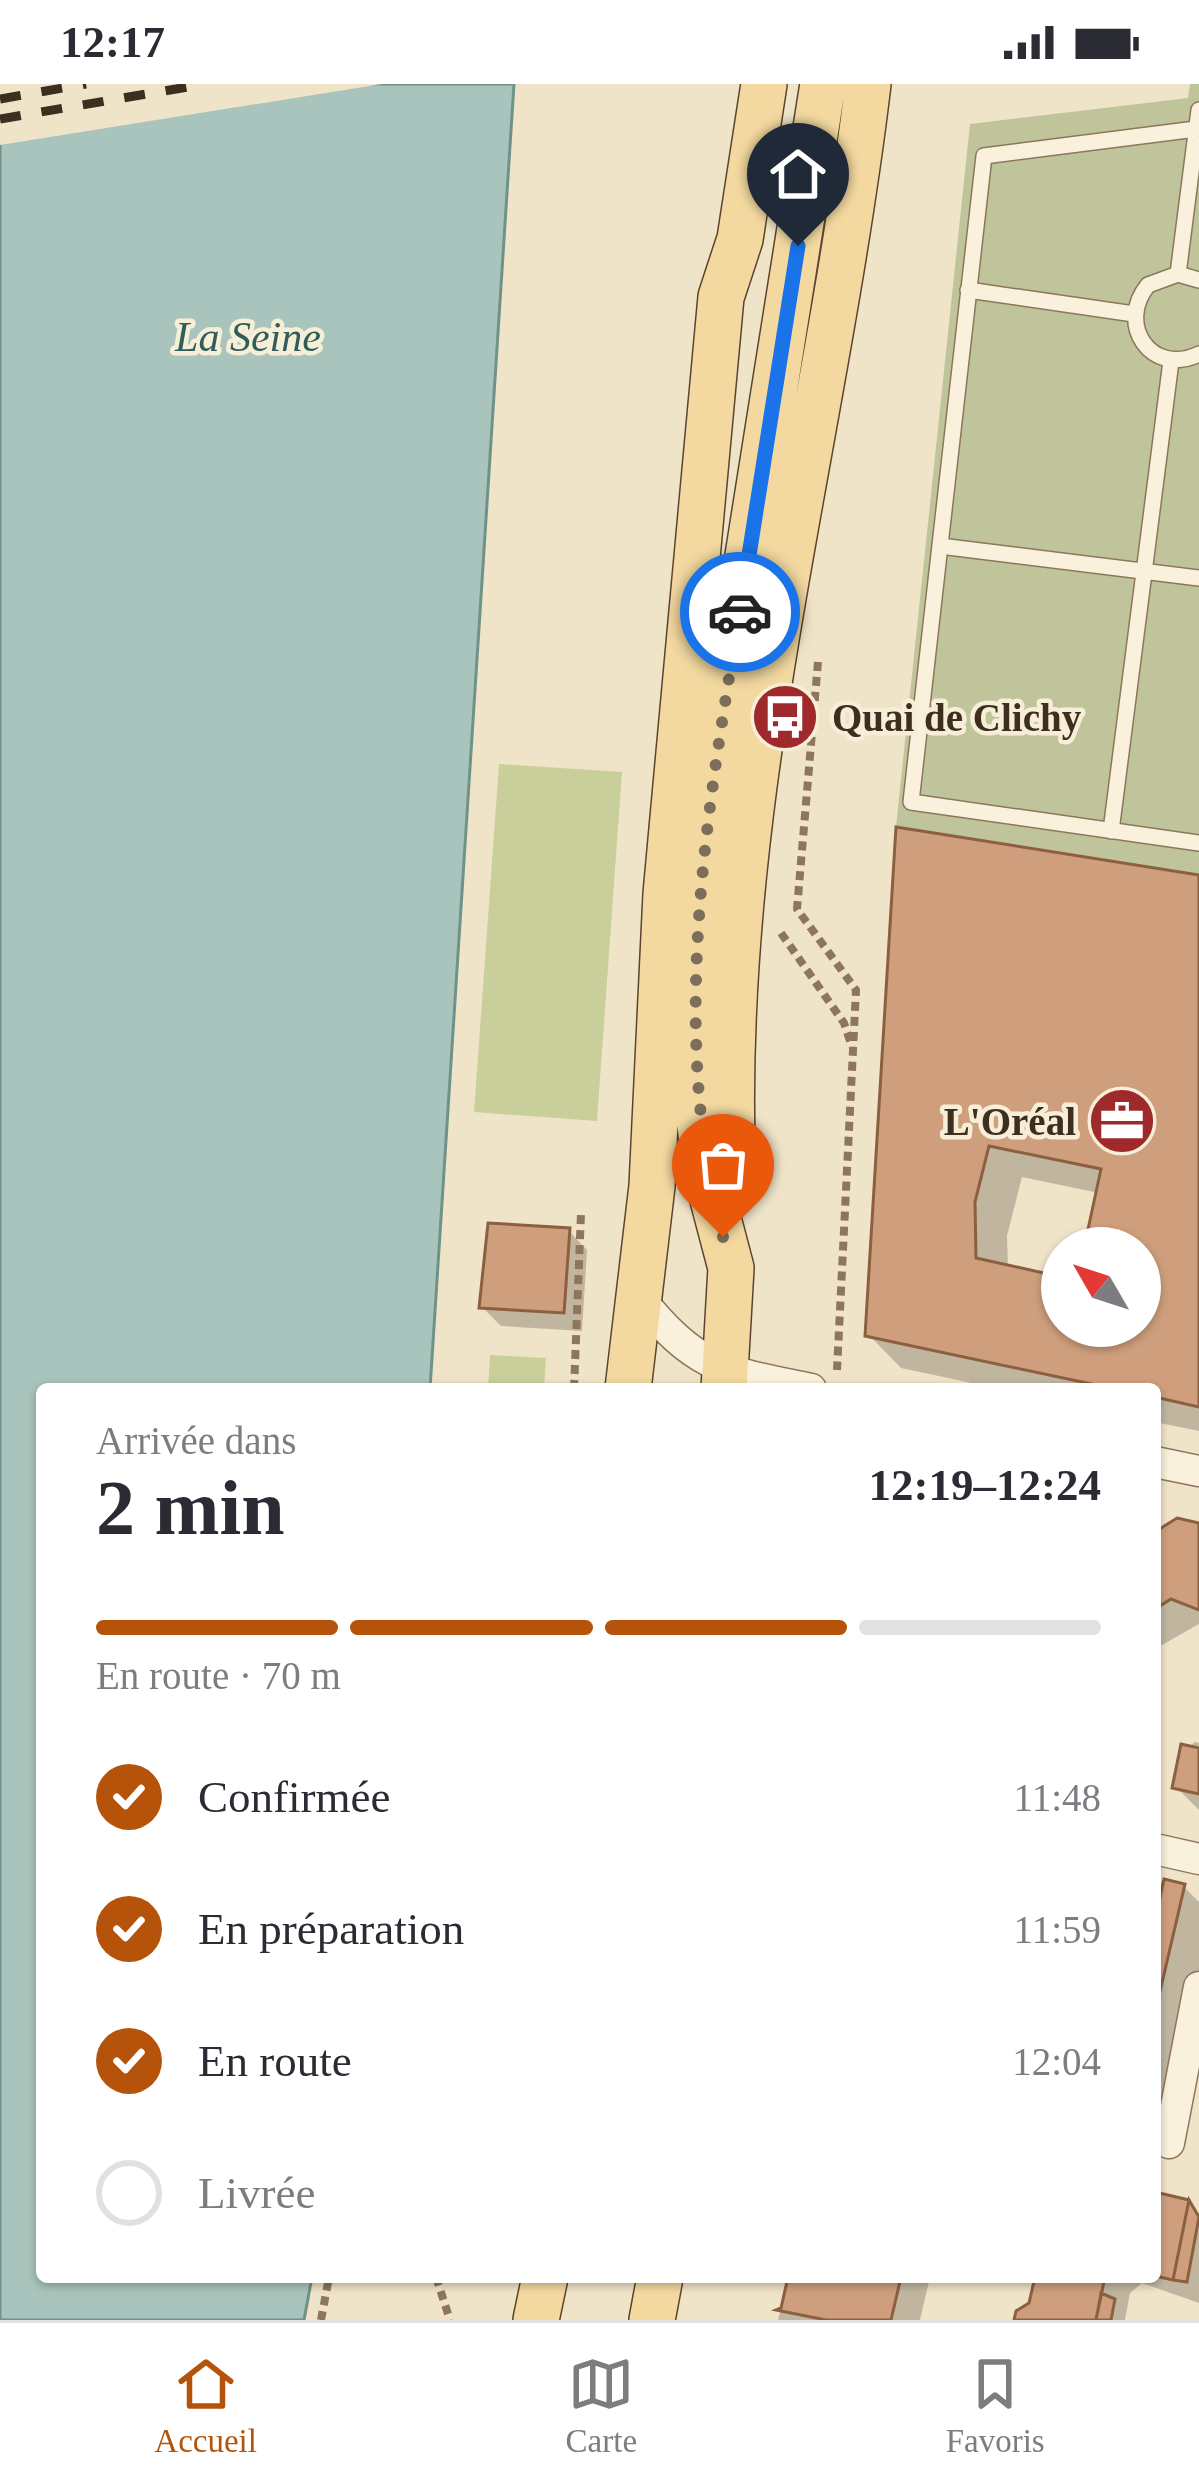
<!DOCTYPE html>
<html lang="fr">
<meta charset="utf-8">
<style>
:root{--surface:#fff;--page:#f7f7f7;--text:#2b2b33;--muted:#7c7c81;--line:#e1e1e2;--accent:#b45309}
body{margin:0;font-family:Georgia,serif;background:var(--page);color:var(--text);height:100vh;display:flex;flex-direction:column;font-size:45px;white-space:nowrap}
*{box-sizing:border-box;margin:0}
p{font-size:39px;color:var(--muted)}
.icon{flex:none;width:66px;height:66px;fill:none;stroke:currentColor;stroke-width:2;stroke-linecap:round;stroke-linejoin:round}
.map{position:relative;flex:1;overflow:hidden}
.panel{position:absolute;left:36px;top:1299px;width:1125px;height:900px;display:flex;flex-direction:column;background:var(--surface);border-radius:12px;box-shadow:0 3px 9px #0004}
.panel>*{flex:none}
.needle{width:78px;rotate:309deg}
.buttons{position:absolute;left:1041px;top:1143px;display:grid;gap:24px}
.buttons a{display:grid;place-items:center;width:120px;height:120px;border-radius:50%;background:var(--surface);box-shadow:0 3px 9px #0004;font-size:60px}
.pin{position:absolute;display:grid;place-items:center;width:102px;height:102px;color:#fff;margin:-123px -51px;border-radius:50% 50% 50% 0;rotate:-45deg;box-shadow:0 0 12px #0007}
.pin .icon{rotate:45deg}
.courier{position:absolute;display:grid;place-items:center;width:120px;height:120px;margin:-60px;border:9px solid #1a73e8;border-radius:50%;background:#fff;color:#222;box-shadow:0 3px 15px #0007}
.headline em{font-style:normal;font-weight:800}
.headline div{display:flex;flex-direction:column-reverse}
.headline{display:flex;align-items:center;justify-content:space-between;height:204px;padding:0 60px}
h1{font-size:78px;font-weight:800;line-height:90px}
.bar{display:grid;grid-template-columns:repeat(4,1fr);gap:18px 12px;align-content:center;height:144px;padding:0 60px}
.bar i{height:15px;border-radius:9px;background:var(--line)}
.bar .on{background:var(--accent)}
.bar p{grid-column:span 4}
ol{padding:0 60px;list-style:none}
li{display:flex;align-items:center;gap:36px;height:132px}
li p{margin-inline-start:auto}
li .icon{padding:12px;border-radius:50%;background:var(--accent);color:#fff;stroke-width:4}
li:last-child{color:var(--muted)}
li i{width:66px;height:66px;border:6px solid var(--line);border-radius:50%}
.status{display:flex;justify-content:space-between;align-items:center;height:84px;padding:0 60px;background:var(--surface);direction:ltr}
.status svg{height:33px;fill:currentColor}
.menu{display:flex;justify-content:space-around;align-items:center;height:168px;border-top:3px solid var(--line);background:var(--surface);font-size:33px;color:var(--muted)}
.menu a{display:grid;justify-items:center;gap:6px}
.menu .on{color:var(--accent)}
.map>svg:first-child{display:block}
.green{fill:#c9cf9b}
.cemetery{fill:#bfc49a}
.water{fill:#a9c4bc;stroke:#6f938a;stroke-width:3}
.pier{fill:#f0e4c8}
.shadow{fill:#0003;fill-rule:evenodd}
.building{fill:#cf9f7d;stroke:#8d5f41;stroke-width:3;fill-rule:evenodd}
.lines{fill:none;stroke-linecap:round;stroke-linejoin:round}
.service-casing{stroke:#8d765c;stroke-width:18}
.minor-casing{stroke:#8d765c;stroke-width:33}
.primary-casing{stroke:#5b4430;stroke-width:48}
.path{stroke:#8d765c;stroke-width:8;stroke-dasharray:9 6;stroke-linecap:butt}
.service{stroke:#faf1dc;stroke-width:15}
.minor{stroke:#faf1dc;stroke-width:30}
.primary{stroke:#f3d9a0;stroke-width:45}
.rail{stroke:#3d2e20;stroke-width:9;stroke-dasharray:21 21;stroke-linecap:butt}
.done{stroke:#7c6e5b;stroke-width:12;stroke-dasharray:0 21.6}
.route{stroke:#1a73e8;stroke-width:15}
.labels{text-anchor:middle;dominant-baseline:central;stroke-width:9;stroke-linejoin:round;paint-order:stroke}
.poi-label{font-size:39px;font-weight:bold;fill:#3d2e20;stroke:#f7eed8;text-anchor:start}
.water-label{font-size:42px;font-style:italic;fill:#2f5d5a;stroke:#f7eed8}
</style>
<div class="status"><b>12:17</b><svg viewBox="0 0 49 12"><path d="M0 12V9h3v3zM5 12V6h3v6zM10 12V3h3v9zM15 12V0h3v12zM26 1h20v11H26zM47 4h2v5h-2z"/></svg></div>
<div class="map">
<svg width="1199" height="2236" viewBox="0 0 1199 2236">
<rect width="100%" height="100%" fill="#f0e4c8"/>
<path class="green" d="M 499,680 L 622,688 L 597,1037 L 474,1028 Z
M 490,1271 L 546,1274 L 544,1305 L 488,1305 Z"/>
<path class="cemetery" d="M 1190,0 L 1199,0 L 1199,791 L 896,743 L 970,40 L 1188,14 Z"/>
<path class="water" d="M 0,0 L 514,0 L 430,1305 L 42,1305 L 42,2193 L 312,2193 L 304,2236 L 0,2236 Z"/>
<path class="pier" d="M 0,0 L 382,0 L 0,61 Z"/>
<path class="shadow" d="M 899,747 L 1199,794 L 1199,1347 L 1155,1338 L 1155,1305 L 1000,1305 L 901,1284 L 868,1250 ZM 1022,1093 L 1099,1109 L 1087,1164 L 1140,1164 L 1140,1242 L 1062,1242 L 1062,1196 L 1008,1184 L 1007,1152 Z
M 569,1147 L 587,1166 L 582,1247 L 501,1242 L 482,1223 Z
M 1199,1442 L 1199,1540 L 1162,1561 L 1155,1560 L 1155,1444 L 1160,1449 Z
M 1195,1658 L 1199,1659 L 1199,1726 L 1176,1703 L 1196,1667 L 1191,1661 Z
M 1155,1796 L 1183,1802 L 1199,1818 L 1199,1913 L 1170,2041 L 1155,2038 Z
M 1155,2111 L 1187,2119 L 1199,2130 L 1199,2219 L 1142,2199 L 1130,2209 L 1125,2236 L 1017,2236 L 1032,2221 L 1038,2193 L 1155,2193 Z
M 789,2193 L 930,2193 L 920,2236 L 778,2236 Z"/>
<path class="building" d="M 896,743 L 1199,791 L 1199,1323 L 1155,1313 L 1155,1305 L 1115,1305 L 865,1252 ZM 989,1062 L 1101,1085 L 1084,1164 L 1140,1164 L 1140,1242 L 1062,1242 L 1062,1193 L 976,1174 L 975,1118 Z
M 488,1139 L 570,1144 L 564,1229 L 479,1224 Z
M 1177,1434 L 1199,1439 L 1199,1526 L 1171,1515 L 1155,1525 L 1155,1443 L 1158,1446 Z
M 1181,1660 L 1199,1664 L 1199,1710 L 1172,1704 Z
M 1164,1795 L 1185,1800 L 1155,1929 L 1155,1837 Z
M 1155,2108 L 1189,2116 L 1173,2196 L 1155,2192 Z
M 1189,2116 L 1199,2133 L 1187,2198 L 1173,2196 Z
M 788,2193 L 901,2193 L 891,2236 L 826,2236 L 776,2226 L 781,2224 Z
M 1035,2193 L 1105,2193 L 1096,2236 L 1014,2236 L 1016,2227 L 1029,2219 Z
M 1101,2209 L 1115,2215 L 1111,2236 L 1096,2236 Z"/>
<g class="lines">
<defs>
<path id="service" d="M 1196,45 L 984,72 L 911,718 L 1199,759
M 1178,190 L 1199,26
M 1199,196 L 1178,190 L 1148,201 C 1116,240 1151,293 1199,270
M 968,206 L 1134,230
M 940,462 L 1199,494
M 1111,747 L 1171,277"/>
<path id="minor" d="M 638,1212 C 696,1285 723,1287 811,1305
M 1155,1378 L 1199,1387
M 1155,1765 L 1199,1775
M 1169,2059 L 1199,1903"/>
<path id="primary" d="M 733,1091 C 717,720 824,365 868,0
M 628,1305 L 652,1102 L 666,810 L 721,213 L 740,155 L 764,0
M 724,1305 L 731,1184 L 706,1089 L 697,1017 L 697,871 L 726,610 L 823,0
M 536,2236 L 545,2193
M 652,2236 L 660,2193"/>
</defs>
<use href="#service" class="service-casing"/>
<use href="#minor" class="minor-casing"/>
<use href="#primary" class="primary-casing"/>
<path class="path" d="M 818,578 L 797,825 L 856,906 L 837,1286
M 781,849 L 844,939 L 852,963
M 574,1305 L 581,1129
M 436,2193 L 450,2236
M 321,2236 L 329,2193"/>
<use href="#service" class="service"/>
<use href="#minor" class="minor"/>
<use href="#primary" class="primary"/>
<path class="rail" d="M 0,15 L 86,0
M 0,35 L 205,0"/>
</g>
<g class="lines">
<path class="done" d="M 723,1153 C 669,950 706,731 740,528"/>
<path class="route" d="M 740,528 L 798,162"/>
</g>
<defs>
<symbol id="bus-disc" viewBox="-11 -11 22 22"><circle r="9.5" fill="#9e2a2b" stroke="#f7eed8"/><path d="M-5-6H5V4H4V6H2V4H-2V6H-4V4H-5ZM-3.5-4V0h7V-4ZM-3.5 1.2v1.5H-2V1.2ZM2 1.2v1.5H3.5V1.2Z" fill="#fff"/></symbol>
<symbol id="office-disc" viewBox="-11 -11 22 22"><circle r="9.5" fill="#9e2a2b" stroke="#f7eed8"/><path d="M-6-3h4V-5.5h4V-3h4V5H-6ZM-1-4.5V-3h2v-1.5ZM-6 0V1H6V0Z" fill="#fff"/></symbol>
</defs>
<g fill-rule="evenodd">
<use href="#bus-disc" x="747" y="595" width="76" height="76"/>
<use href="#office-disc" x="1084" y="999" width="76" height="76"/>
</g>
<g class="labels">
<g class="poi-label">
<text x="832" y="633">Quai de Clichy</text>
<text x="1076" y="1037" text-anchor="end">L'Oréal</text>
</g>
<g class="water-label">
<text x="248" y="253">La Seine</text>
</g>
</g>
</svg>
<div class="buttons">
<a><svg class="needle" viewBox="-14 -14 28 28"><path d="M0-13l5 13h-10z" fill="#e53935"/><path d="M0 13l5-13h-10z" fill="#7c7c81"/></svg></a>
</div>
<div class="pin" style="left:723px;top:1153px;background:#ea580c"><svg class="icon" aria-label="bag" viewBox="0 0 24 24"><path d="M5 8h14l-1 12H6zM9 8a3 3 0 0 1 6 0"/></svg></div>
<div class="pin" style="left:798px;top:162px;background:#1f2937"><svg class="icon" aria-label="home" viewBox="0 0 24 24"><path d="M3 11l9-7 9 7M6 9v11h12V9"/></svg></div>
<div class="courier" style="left:740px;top:528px"><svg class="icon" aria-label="car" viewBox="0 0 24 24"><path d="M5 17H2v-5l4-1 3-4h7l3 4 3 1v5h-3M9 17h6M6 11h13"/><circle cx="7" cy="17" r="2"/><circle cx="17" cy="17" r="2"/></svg></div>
<section class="panel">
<div class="headline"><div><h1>2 min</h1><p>Arrivée dans</p></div><em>12:19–12:24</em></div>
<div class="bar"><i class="on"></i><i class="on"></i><i class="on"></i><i></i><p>En route · 70 m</p></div>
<ol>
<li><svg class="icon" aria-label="check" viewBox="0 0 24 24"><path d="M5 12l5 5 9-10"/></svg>Confirmée<p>11:48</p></li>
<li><svg class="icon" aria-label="check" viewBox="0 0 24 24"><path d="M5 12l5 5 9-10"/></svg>En préparation<p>11:59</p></li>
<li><svg class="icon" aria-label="check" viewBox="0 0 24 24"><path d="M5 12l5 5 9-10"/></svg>En route<p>12:04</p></li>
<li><i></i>Livrée</li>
</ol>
</section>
</div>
<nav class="menu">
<a class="on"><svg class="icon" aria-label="home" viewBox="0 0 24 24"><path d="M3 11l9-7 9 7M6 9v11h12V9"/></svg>Accueil</a>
<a><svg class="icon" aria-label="map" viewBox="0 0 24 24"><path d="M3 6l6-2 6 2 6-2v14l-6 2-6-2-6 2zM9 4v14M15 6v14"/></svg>Carte</a>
<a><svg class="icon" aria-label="saved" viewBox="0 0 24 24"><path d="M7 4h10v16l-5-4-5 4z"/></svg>Favoris</a>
</nav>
